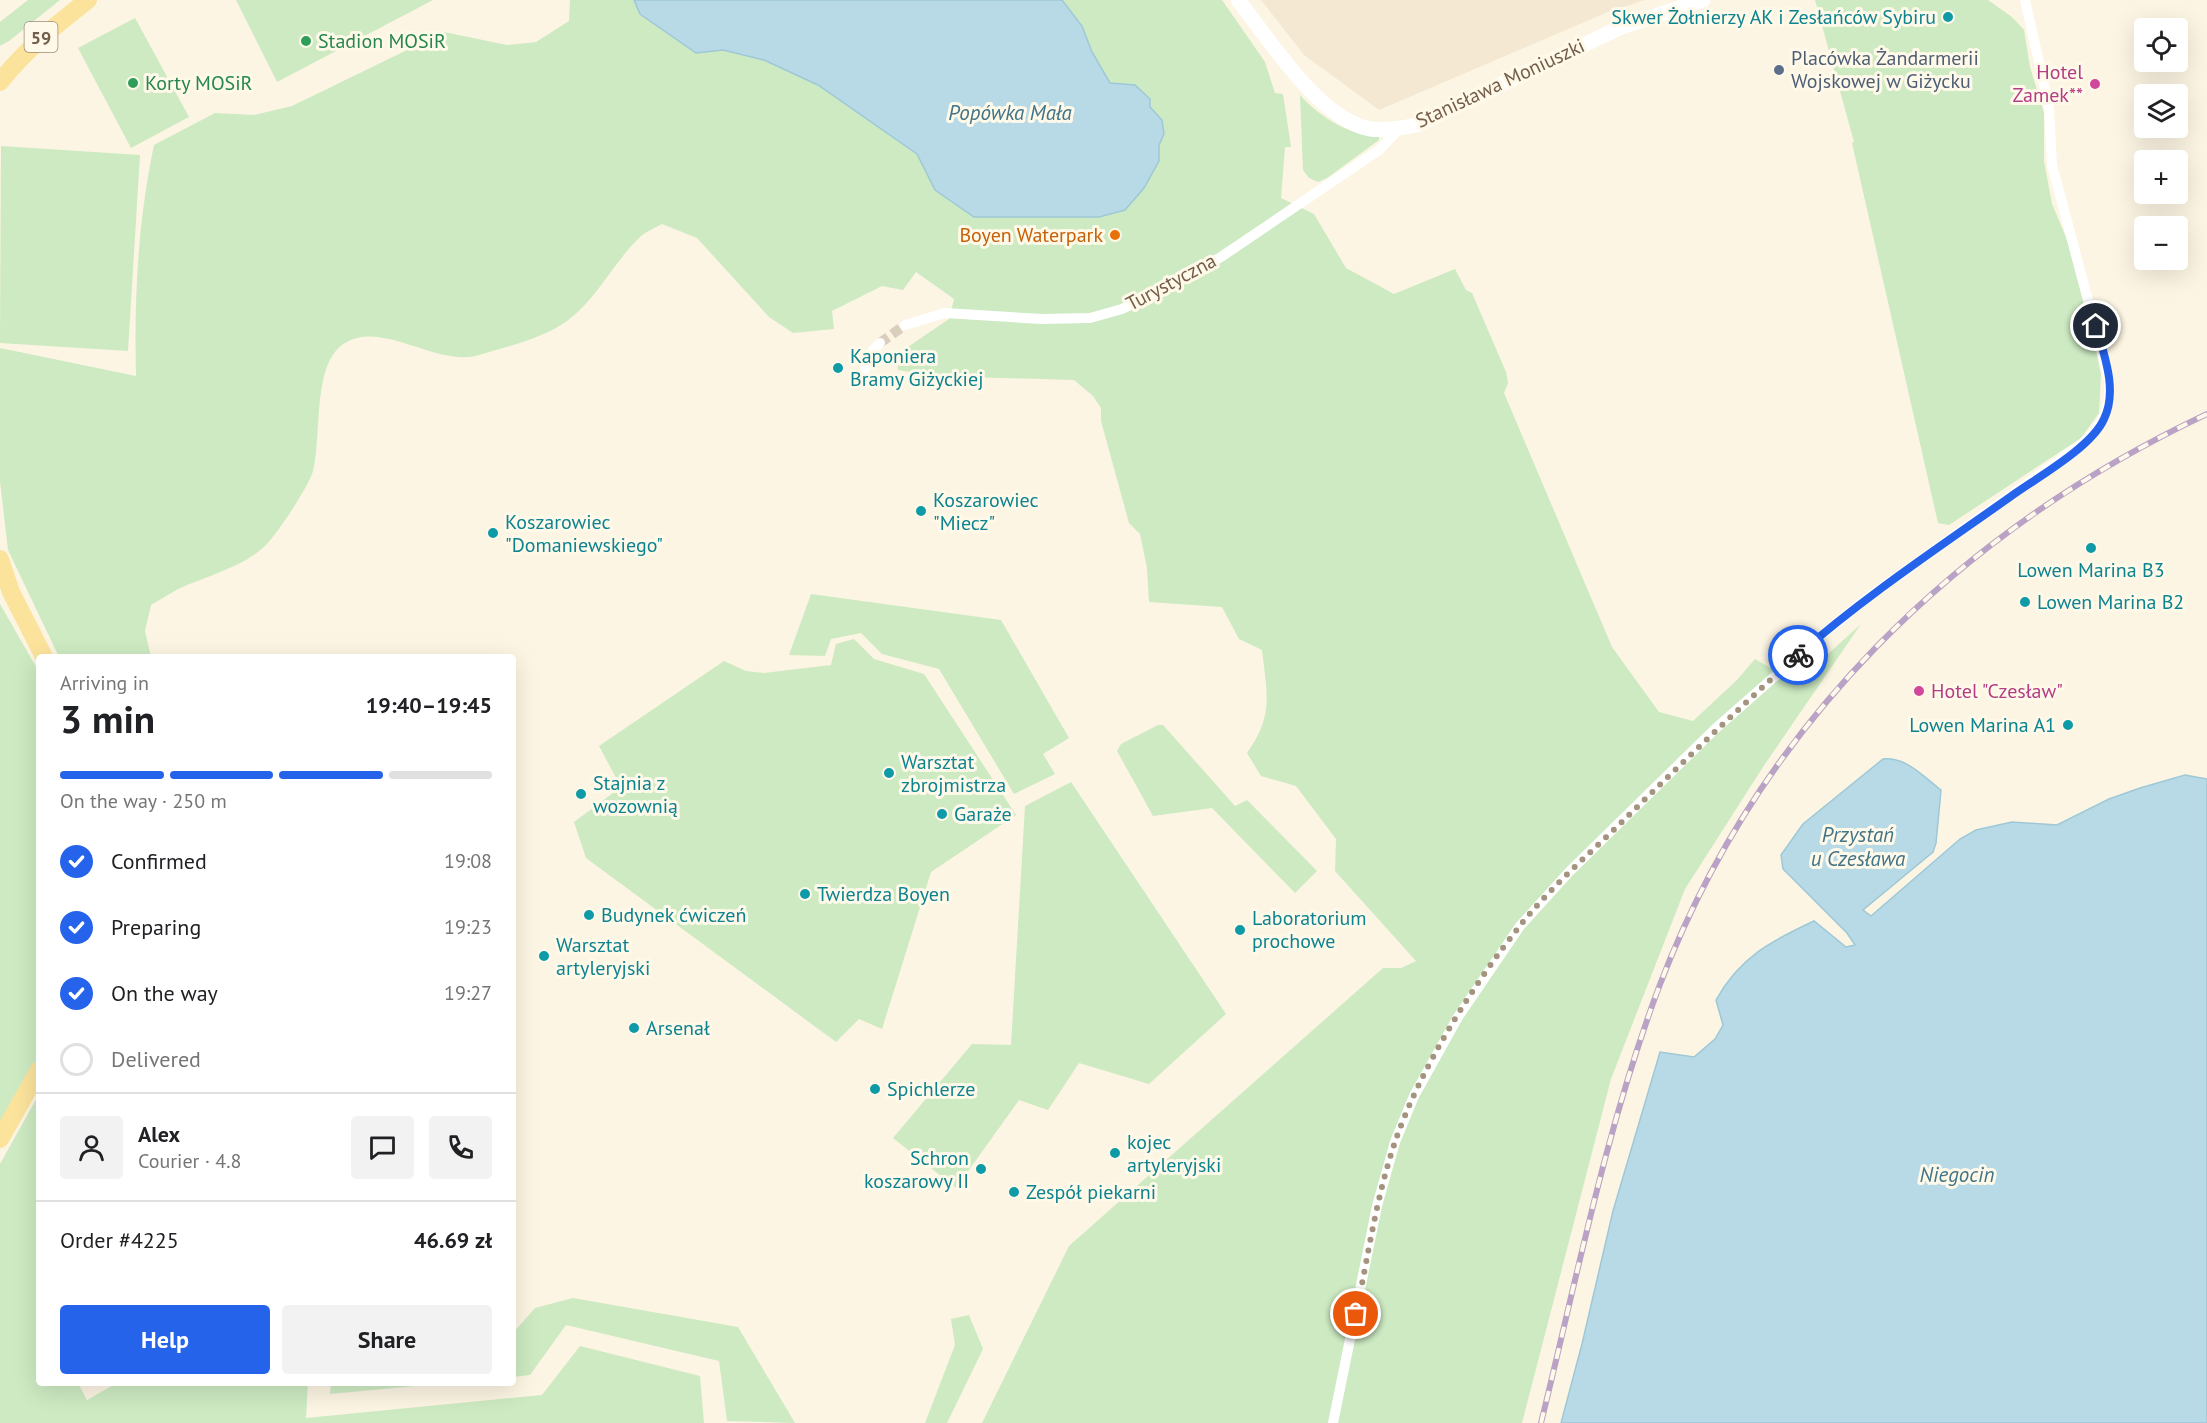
<!DOCTYPE html>
<meta charset="utf-8">
<style>
:root{--surface:#fff;--page:#f2f2f2;--text:#202124;--muted:#757577;--line:#e0e0e0;--accent:#2563eb}
body{margin:0;font-family:"PT Sans",sans-serif;background:var(--page);color:var(--text);height:100vh;display:flex;flex-direction:column;font-size:22px;white-space:nowrap}
*{box-sizing:border-box;margin:0}
p{font-size:20px;color:var(--muted)}
.icon{flex:none;width:33px;height:33px;fill:none;stroke:currentColor;stroke-width:2;stroke-linecap:round;stroke-linejoin:round}
.map{position:relative;flex:1;overflow:hidden}
.details{position:absolute;left:36px;top:654px;width:480px;height:732px;display:flex;flex-direction:column;background:var(--surface);border-radius:6px;box-shadow:0 6px 24px #0002}
.details>*{flex:none}
.controls{position:absolute;left:2134px;top:18px;display:grid;gap:12px}
.controls a{display:grid;place-items:center;width:54px;height:54px;border-radius:6px;background:var(--surface);box-shadow:0 6px 24px #0002;font-size:30px}
.pin{position:absolute;display:grid;place-items:center;width:51px;height:51px;color:#fff;margin:-26px;border:3px solid #fff;border-radius:50%;box-shadow:0 2px 6px #0007}
.courier{position:absolute;display:grid;place-items:center;width:60px;height:60px;margin:-30px;border:4px solid #2563eb;border-radius:50%;background:#fff;color:#222;box-shadow:0 2px 8px #0007}
.head em{font-style:normal;font-weight:800}
.head div{display:flex;flex-direction:column-reverse}
.head{display:flex;align-items:center;justify-content:space-between;height:102px;padding:0 24px}
h1{font-size:39px;font-weight:800;line-height:45px}
.bar{display:grid;grid-template-columns:repeat(4,1fr);gap:9px 6px;align-content:center;height:72px;padding:0 24px}
.bar i{height:8px;border-radius:4px;background:var(--line)}
.bar .current{background:var(--accent)}
.bar p{grid-column:span 4}
.line{display:flex;align-items:center;gap:15px;padding:0 24px;border-top:2px solid var(--line)}
.line div{flex:1}
.round{display:grid;place-items:center;flex:none;width:63px;height:63px;border-radius:6px;background:var(--page)}
ol{padding:0 24px;list-style:none}
li{display:flex;align-items:center;gap:18px;height:66px}
li p{margin-inline-start:auto}
li .icon{padding:6px;border-radius:50%;background:var(--accent);color:#fff;stroke-width:4}
li:last-child{color:var(--muted)}
li i{width:33px;height:33px;border:3px solid var(--line);border-radius:50%}
.button{display:flex;gap:12px;margin-top:auto;padding:12px 24px}
.button a{flex:1;height:69px;border-radius:6px;background:var(--accent);color:#fff;font-size:24px;font-weight:800;line-height:69px;text-align:center}
.button a+a{background:var(--page);color:var(--text)}
.map>svg:first-child{display:block}
.residential{fill:#f4e8d2}
.green{fill:#cdeac2}
.water{fill:#b8dae6;stroke:#9ec8d7;stroke-width:1.5}
.lines{fill:none;stroke-linecap:round;stroke-linejoin:round}
.street-tunnel{stroke:#dacfbc;stroke-width:10;stroke-dasharray:10 5;stroke-linecap:butt}
.street{stroke:#fff;stroke-width:10}
.secondary{stroke:#fff;stroke-width:15}
.primary{stroke:#fbe39c;stroke-width:18}
.rail-casing{stroke:#b9a2c5;stroke-width:6}
.rail{stroke:#fff9e9;stroke-width:4;stroke-dasharray:11;stroke-linecap:butt}
.done{stroke:#a4937f;stroke-width:6;stroke-dasharray:0 10.8}
.route{stroke:#2563eb;stroke-width:8}
.culture-dot{fill:#0f9aa8;stroke:#fff9e9;stroke-width:2}
.leisure-dot{fill:#2e9e5b;stroke:#fff9e9;stroke-width:2}
.service-dot{fill:#5c6f8a;stroke:#fff9e9;stroke-width:2}
.hotel-dot{fill:#d1479c;stroke:#fff9e9;stroke-width:2}
.food-dot{fill:#e8710a;stroke:#fff9e9;stroke-width:2}
.labels{text-anchor:middle;dominant-baseline:central;stroke-width:6;stroke-linejoin:round;paint-order:stroke}
.shield{fill:#fff9e9;stroke:#9e8c79;stroke-width:1.5}
.shield-label{font-size:18px;font-weight:bold;fill:#745e49}
.culture-label{font-size:20px;fill:#0d838f;stroke:#fff9e9;text-anchor:start}
.leisure-label{font-size:20px;fill:#27864d;stroke:#fff9e9;text-anchor:start}
.service-label{font-size:20px;fill:#4e5e75;stroke:#fff9e9;text-anchor:start}
.hotel-label{font-size:20px;fill:#b23c85;stroke:#fff9e9;text-anchor:end}
.street-label{font-size:20px;fill:#745e49;stroke:#fff9e9}
.food-label{font-size:20px;fill:#c56008;stroke:#fff9e9;text-anchor:end}
.water-label{font-size:21px;font-style:italic;fill:#437488;stroke:#fff9e9}
</style>
<div class="map">
<svg width="2207" height="1423" viewBox="0 0 2207 1423">
<rect width="100%" height="100%" fill="#fcf5e3"/>
<path class="residential" d="M 1261,0 L 1645,0 L 1608,12 L 1379,110 L 1304,55 Z"/>
<path class="green" d="M 28,0 L 60,0 L 9,41 L 0,46 L 0,22 Z
M 236,0 L 433,0 L 277,82 Z
M 570,0 L 634,0 L 640,14 L 696,53 L 723,50 L 764,60 L 818,85 L 918,154 L 935,190 L 974,217 L 1034,215 L 1159,161 L 1159,145 L 1164,134 L 1110,83 L 1092,52 L 1082,26 L 1062,0 L 1222,0 L 1265,62 L 1275,93 L 1283,94 L 1291,147 L 1285,147 L 1281,198 L 1314,214 L 1346,268 L 1394,294 L 1455,269 L 1466,290 L 1472,293 L 1506,372 L 1508,383 L 1504,393 L 1612,647 L 1659,712 L 1693,721 L 1737,680 L 1755,659 L 1796,683 L 1861,624 L 1763,767 L 1685,889 L 1611,1079 L 1522,1423 L 982,1423 L 1069,1246 L 1383,968 L 1401,968 L 1416,961 L 1335,871 L 1336,839 L 1296,786 L 1261,776 L 1247,753 C 1274,715 1267,694 1262,650 L 1239,639 L 1222,607 L 1149,602 L 1147,568 L 1140,534 L 1129,523 L 1101,421 L 1101,408 L 1093,396 L 1074,380 L 934,376 L 898,370 L 896,355 L 949,319 L 954,299 L 916,272 L 903,290 L 882,286 L 832,311 L 834,329 L 793,333 L 769,317 L 697,238 L 662,224 C 655,228 645,232 639,238 C 613,263 597,299 567,321 C 542,339 508,346 479,355 C 436,368 380,317 342,345 C 312,367 322,438 313,471 C 309,486 276,536 264,547 C 241,568 206,576 178,589 C 169,594 160,600 151,605 L 145,631 L 151,657 L 59,657 L 8,550 L 0,481 L 0,348 L 136,376 C 134,298 138,221 154,145 L 215,113 L 254,115 L 292,106 L 444,32 L 507,45 L 536,42 L 569,21 Z
M 1815,0 L 1988,0 L 2012,17 L 2024,30 L 2030,67 L 2044,113 L 2044,161 L 2052,204 L 2068,242 L 2088,311 L 2101,375 L 2099,413 L 2081,438 L 1949,525 L 1938,523 L 1852,143 L 1854,142 Z
M 135,18 L 189,117 L 131,148 L 78,48 Z
M 1300,95 C 1318,116 1350,136 1379,137 L 1379,140 L 1327,178 L 1318,182 L 1309,178 L 1303,170 Z
M 1,146 L 140,155 L 128,351 L 0,343 Z
M 811,594 L 1001,620 L 1069,738 L 1043,754 L 1055,774 L 1014,794 L 939,669 L 882,654 L 861,633 L 831,639 L 825,656 L 789,655 Z
M 0,604 L 39,672 L 39,1057 L 0,1127 Z
M 854,639 L 874,659 L 924,674 L 1016,815 L 931,872 L 882,1029 L 859,1019 L 836,1042 L 586,858 L 574,822 L 621,787 L 599,746 L 724,661 L 746,671 L 764,673 L 831,665 L 836,644 Z
M 1158,725 L 1163,725 L 1235,806 L 1247,800 L 1317,871 L 1295,893 L 1212,808 L 1153,816 L 1117,751 L 1121,744 Z
M 1071,782 L 1226,1014 L 1149,1084 L 1079,1063 L 1048,1110 L 1019,1100 L 956,1188 L 893,1138 L 972,1044 L 1011,1045 L 1025,806 Z
M 39,1094 L 39,1383 L 78,1383 L 87,1400 L 117,1383 L 308,1383 L 306,1418 L 542,1395 L 580,1346 L 700,1376 L 704,1423 L 0,1423 L 0,1164 Z
M 573,1298 L 738,1327 L 795,1423 L 727,1421 L 719,1361 L 566,1325 L 530,1375 L 513,1377 L 513,1333 L 535,1308 Z
M 969,1315 L 983,1349 L 947,1423 L 925,1423 L 955,1345 L 951,1319 Z
M 331,1383 L 448,1383 L 330,1394 Z"/>
<path class="water" d="M 634,0 L 1062,0 L 1082,26 L 1092,52 L 1110,83 L 1135,85 L 1150,99 L 1150,107 L 1162,120 L 1164,134 L 1159,145 L 1159,161 L 1144,188 L 1125,210 L 1099,217 L 974,217 L 935,190 L 917,154 L 818,85 L 764,60 L 723,50 L 696,53 L 640,14 Z
M 1883,759 C 1907,757 1924,777 1941,790 L 1936,843 L 1933,852 L 1863,910 L 1871,916 L 1960,839 L 1976,830 L 2012,822 L 2057,825 L 2109,799 L 2140,788 L 2185,775 L 2207,779 L 2207,1423 L 1561,1423 L 1582,1344 L 1613,1211 L 1660,1052 L 1694,1057 L 1715,1039 L 1723,1025 L 1716,1000 C 1740,957 1771,941 1814,921 L 1846,947 L 1855,945 L 1847,933 L 1783,869 L 1781,855 L 1803,824 Z"/>
<g class="lines">
<path class="street-tunnel" d="M 880,343 L 905,325"/>
<path class="street" d="M 905,325 L 945,313 L 1042,319 L 1090,318 L 1122,309 L 1174,284 L 1221,257 L 1379,150 L 1400,128
M 864,371 L 873,350 L 880,343
M 1333,1423 L 1377,1206 L 1395,1142 L 1414,1096 L 1458,1017 L 1520,926 L 1569,872 L 1715,729 L 1823,634 L 1863,601 L 2082,444 C 2104,425 2111,408 2109,379 L 2052,165 L 2049,107 L 2025,0"/>
<path class="secondary" d="M 1238,0 C 1270,40 1319,120 1371,129 C 1386,131 1402,128 1417,125 L 1619,28 L 1703,0"/>
<path class="primary" d="M 0,82 C 26,49 56,25 88,0
M 0,559 L 11,592 L 44,657
M 0,1139 L 39,1070"/>
<defs>
<path id="rail" d="M 1541,1423 C 1577,1277 1606,1128 1659,987 C 1758,726 1957,532 2207,414"/>
</defs>
<use href="#rail" class="rail-casing"/>
<use href="#rail" class="rail"/>
</g>
<g class="lines">
<path class="done" d="M 1356,1314 C 1368,1257 1376,1198 1395,1142 C 1419,1071 1472,986 1519,927 C 1551,886 1593,851 1630,814 C 1685,760 1740,707 1798,655"/>
<path class="route" d="M 1798,655 C 1864,597 1938,548 2010,497 C 2036,478 2091,448 2104,419 C 2118,390 2104,355 2096,326"/>
</g>
<g class="culture-dot">
<circle cx="1948" cy="17" r="6"/>
<circle cx="838" cy="368" r="6"/>
<circle cx="921" cy="511" r="6"/>
<circle cx="493" cy="533" r="6"/>
<circle cx="2091" cy="548" r="6"/>
<circle cx="2025" cy="602" r="6"/>
<circle cx="2068" cy="725" r="6"/>
<circle cx="889" cy="773" r="6"/>
<circle cx="581" cy="794" r="6"/>
<circle cx="942" cy="814" r="6"/>
<circle cx="805" cy="894" r="6"/>
<circle cx="589" cy="915" r="6"/>
<circle cx="1240" cy="930" r="6"/>
<circle cx="544" cy="956" r="6"/>
<circle cx="634" cy="1028" r="6"/>
<circle cx="875" cy="1089" r="6"/>
<circle cx="1115" cy="1153" r="6"/>
<circle cx="981" cy="1169" r="6"/>
<circle cx="1014" cy="1192" r="6"/>
</g>
<g class="leisure-dot">
<circle cx="306" cy="41" r="6"/>
<circle cx="133" cy="83" r="6"/>
</g>
<circle class="service-dot" cx="1779" cy="70" r="6"/>
<g class="hotel-dot">
<circle cx="2095" cy="84" r="6"/>
<circle cx="1919" cy="691" r="6"/>
</g>
<circle class="food-dot" cx="1115" cy="235" r="6"/>
<g class="labels">
<rect class="shield" x="24.5" y="22" width="33" height="30" rx="4.5"/>
<g class="shield-label">
<text x="41" y="37">59</text>
</g>
<g class="culture-label">
<text x="1936" y="17" text-anchor="end">Skwer Żołnierzy AK i Zesłańców Sybiru</text>
<text x="850" y="356">Kaponiera<tspan x="850" dy="23">Bramy Giżyckiej</tspan></text>
<text x="933" y="500">Koszarowiec<tspan x="933" dy="23">"Miecz"</tspan></text>
<text x="505" y="522">Koszarowiec<tspan x="505" dy="23">"Domaniewskiego"</tspan></text>
<text x="2091" y="570" text-anchor="middle">Lowen Marina B3</text>
<text x="2037" y="602">Lowen Marina B2</text>
<text x="2056" y="725" text-anchor="end">Lowen Marina A1</text>
<text x="901" y="762">Warsztat<tspan x="901" dy="23">zbrojmistrza</tspan></text>
<text x="593" y="783">Stajnia z<tspan x="593" dy="23">wozownią</tspan></text>
<text x="954" y="814">Garaże</text>
<text x="817" y="894">Twierdza Boyen</text>
<text x="601" y="915">Budynek ćwiczeń</text>
<text x="1252" y="918">Laboratorium<tspan x="1252" dy="23">prochowe</tspan></text>
<text x="556" y="945">Warsztat<tspan x="556" dy="23">artyleryjski</tspan></text>
<text x="646" y="1028">Arsenał</text>
<text x="887" y="1089">Spichlerze</text>
<text x="1127" y="1142">kojec<tspan x="1127" dy="23">artyleryjski</tspan></text>
<text x="969" y="1158" text-anchor="end">Schron<tspan x="969" dy="23">koszarowy II</tspan></text>
<text x="1026" y="1192">Zespół piekarni</text>
</g>
<g class="leisure-label">
<text x="318" y="41">Stadion MOSiR</text>
<text x="145" y="83">Korty MOSiR</text>
</g>
<g class="service-label">
<text x="1791" y="58">Placówka Żandarmerii<tspan x="1791" dy="23">Wojskowej w Giżycku</tspan></text>
</g>
<g class="hotel-label">
<text x="2083" y="72">Hotel<tspan x="2083" dy="23">Zamek**</tspan></text>
<text x="1931" y="691" text-anchor="start">Hotel "Czesław"</text>
</g>
<g class="street-label">
<text transform="translate(1500 83) rotate(-25)">Stanisława Moniuszki</text>
<text transform="translate(1171 282) rotate(-28)">Turystyczna</text>
</g>
<g class="food-label">
<text x="1103" y="235">Boyen Waterpark</text>
</g>
<g class="water-label">
<text x="1010" y="112">Popówka Mała</text>
<text x="1858" y="834">Przystań<tspan x="1858" dy="24">u Czesława</tspan></text>
<text x="1957" y="1174">Niegocin</text>
</g>
</g>
</svg>
<div class="controls">
<a><svg class="icon" aria-label="locate" viewBox="0 0 24 24"><circle cx="12" cy="12" r="6"/><path d="M12 2v4M12 18v4M2 12h4M18 12h4"/></svg></a>
<a><svg class="icon" aria-label="layers" viewBox="0 0 24 24"><path d="M12 4l9 5-9 5-9-5zM3 14l9 5 9-5"/></svg></a>
<a>+</a>
<a>−</a>
</div>
<div class="pin" style="left:1356px;top:1314px;background:#ea580c"><svg class="icon" aria-label="bag" viewBox="0 0 24 24"><path d="M5 8h14l-1 12H6zM9 8a3 3 0 0 1 6 0"/></svg></div>
<div class="pin" style="left:2096px;top:326px;background:#1f2937"><svg class="icon" aria-label="home" viewBox="0 0 24 24"><path d="M3 11l9-7 9 7M6 9v11h12V9"/></svg></div>
<div class="courier" style="left:1798px;top:655px"><svg class="icon" aria-label="bike" viewBox="0 0 24 24"><circle cx="6" cy="16" r="4"/><circle cx="18" cy="16" r="4"/><path d="M6 16l4-8h5l3 8M10 8l3 8H6M13 5h3"/></svg></div>
<section class="details">
<div class="head"><div><h1>3 min</h1><p>Arriving in</p></div><em>19:40–19:45</em></div>
<div class="bar"><i class="current"></i><i class="current"></i><i class="current"></i><i></i><p>On the way · 250 m</p></div>
<ol>
<li><svg class="icon" aria-label="check" viewBox="0 0 24 24"><path d="M5 12l5 5 9-10"/></svg>Confirmed<p>19:08</p></li>
<li><svg class="icon" aria-label="check" viewBox="0 0 24 24"><path d="M5 12l5 5 9-10"/></svg>Preparing<p>19:23</p></li>
<li><svg class="icon" aria-label="check" viewBox="0 0 24 24"><path d="M5 12l5 5 9-10"/></svg>On the way<p>19:27</p></li>
<li><i></i>Delivered</li>
</ol>
<div class="line" style="height:108px"><a class="round"><svg class="icon" aria-label="person" viewBox="0 0 24 24"><circle cx="12" cy="8" r="4"/><path d="M4 21q1-7 8-7t8 7"/></svg></a><div><b>Alex</b><p>Courier · 4.8</p></div><a class="round"><svg class="icon" aria-label="chat" viewBox="0 0 24 24"><path d="M4 5h16v11H9l-5 4z"/></svg></a><a class="round"><svg class="icon" aria-label="phone" viewBox="0 0 24 24"><path d="M5 4h4l2 5-3 2q2 4 5 5l2-3 5 2v4C11 20 4 13 5 4z"/></svg></a></div>
<div class="line" style="height:78px"><div>Order #4225</div><b>46.69 zł</b></div>
<div class="button"><a>Help</a><a>Share</a></div>
</section>
</div>
